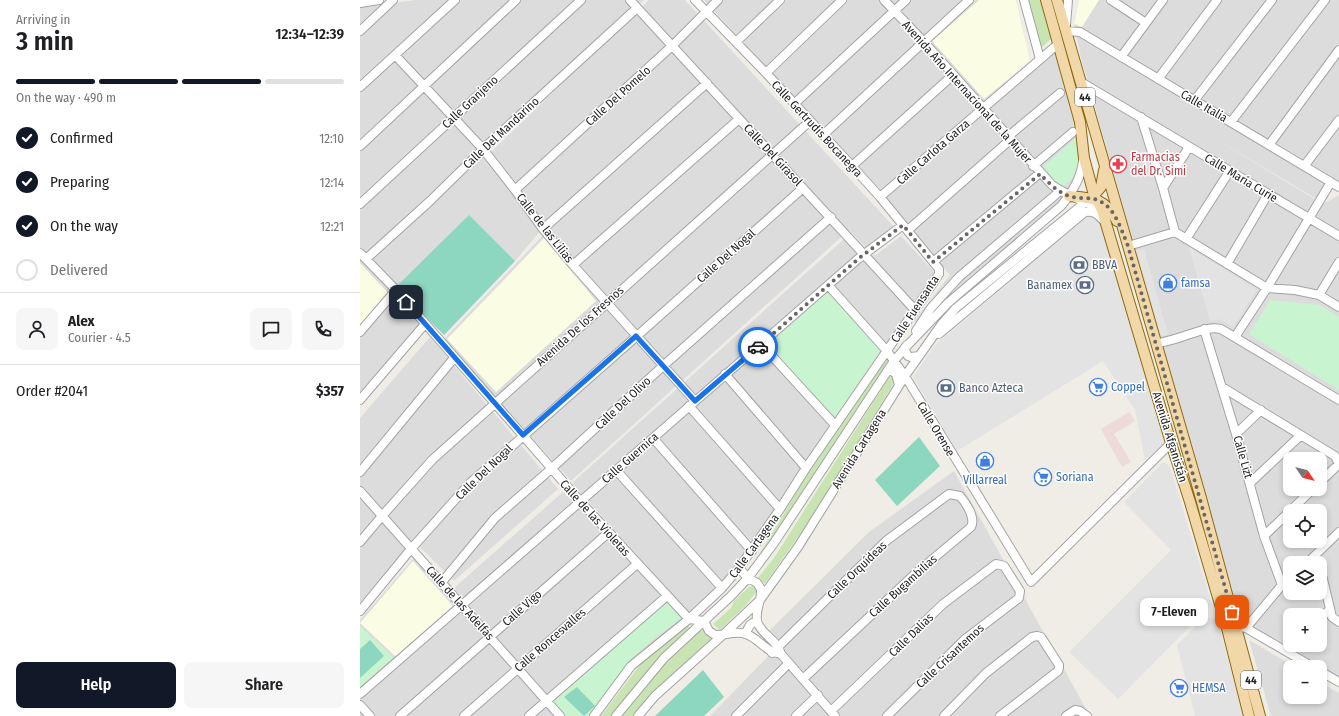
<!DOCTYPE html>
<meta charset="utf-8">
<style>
:root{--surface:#fff;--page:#f6f6f6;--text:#202124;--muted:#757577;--line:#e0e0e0;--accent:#111827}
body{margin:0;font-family:"Fira Sans Condensed",sans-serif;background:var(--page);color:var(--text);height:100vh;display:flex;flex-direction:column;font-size:15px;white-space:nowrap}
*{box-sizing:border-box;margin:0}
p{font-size:13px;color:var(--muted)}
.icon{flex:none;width:22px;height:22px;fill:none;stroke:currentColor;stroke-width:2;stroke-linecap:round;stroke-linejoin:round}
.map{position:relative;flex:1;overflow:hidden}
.details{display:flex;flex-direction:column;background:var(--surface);width:360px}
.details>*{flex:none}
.needle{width:26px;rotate:125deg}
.tools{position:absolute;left:923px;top:452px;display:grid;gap:8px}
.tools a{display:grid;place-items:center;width:44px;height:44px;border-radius:8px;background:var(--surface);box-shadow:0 2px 6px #0003;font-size:20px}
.pin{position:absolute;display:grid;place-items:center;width:34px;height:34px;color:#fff;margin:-17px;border-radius:8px;box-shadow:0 2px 6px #0006}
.courier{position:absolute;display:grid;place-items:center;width:40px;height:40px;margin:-20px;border:3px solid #1a73e8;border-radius:50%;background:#fff;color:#222;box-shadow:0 1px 5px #0007}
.bubble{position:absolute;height:28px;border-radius:8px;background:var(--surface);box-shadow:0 2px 6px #0003;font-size:13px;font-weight:600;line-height:28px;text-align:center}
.summary em{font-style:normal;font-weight:600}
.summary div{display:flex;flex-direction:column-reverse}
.summary{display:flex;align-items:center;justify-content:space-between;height:68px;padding:0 16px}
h1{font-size:26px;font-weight:600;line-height:30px}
.bar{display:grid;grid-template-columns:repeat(4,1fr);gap:6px 4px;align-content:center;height:48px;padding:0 16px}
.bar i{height:5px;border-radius:3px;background:var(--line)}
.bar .active{background:var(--accent)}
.bar p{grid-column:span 4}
.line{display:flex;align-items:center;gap:10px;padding:0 16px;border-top:1px solid var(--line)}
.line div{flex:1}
.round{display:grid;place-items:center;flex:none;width:42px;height:42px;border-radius:8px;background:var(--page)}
ol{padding:0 16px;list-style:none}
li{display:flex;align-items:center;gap:12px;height:44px}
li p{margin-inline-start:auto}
li .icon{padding:4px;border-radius:50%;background:var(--accent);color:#fff;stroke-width:4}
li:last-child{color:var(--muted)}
li i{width:22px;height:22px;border:2px solid var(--line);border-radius:50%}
.button{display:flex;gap:8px;margin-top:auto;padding:8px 16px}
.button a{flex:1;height:46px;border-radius:8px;background:var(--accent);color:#fff;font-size:16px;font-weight:600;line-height:46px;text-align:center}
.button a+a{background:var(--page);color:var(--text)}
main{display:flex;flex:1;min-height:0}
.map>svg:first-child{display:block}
.residential{fill:#dddcdc;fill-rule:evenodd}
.commercial{fill:#eedad8}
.education{fill:#fafce3}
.grass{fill:#c7e4b2}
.park{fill:#c8f4cf}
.pitch{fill:#8dd6bf}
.parking{fill:#e3e3e3}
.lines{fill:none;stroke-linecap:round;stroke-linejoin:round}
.minor-casing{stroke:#a3a3a3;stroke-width:10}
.major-casing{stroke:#8b6b10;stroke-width:12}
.minor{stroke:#fff;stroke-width:8}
.major{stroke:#f2d8a8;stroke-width:10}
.done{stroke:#686765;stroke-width:4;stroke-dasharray:0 7.2}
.route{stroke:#1a73e8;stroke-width:5}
.labels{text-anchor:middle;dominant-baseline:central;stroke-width:3;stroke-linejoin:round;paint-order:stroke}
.shield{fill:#fff;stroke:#626262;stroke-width:1}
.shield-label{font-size:11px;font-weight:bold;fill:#1f1f1f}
.street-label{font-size:12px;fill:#1f1f1f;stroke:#fff}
.health-label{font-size:12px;fill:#be3a42;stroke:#fff;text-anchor:start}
.service-label{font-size:12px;fill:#4e5e75;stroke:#fff;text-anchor:start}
.shop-label{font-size:12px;fill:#366cbe;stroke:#fff;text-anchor:start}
</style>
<main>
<section class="details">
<div class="summary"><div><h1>3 min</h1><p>Arriving in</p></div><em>12:34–12:39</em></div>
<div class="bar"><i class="active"></i><i class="active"></i><i class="active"></i><i></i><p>On the way · 490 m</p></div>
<ol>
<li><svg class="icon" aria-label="check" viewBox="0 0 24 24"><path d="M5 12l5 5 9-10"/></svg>Confirmed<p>12:10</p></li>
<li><svg class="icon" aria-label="check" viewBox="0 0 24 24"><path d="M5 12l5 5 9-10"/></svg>Preparing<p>12:14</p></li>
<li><svg class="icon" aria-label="check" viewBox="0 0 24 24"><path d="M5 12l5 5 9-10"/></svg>On the way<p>12:21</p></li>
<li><i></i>Delivered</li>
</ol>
<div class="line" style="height:72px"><a class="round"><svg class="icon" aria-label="person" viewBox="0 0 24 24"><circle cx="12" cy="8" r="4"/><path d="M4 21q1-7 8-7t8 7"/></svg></a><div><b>Alex</b><p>Courier · 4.5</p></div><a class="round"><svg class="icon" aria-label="chat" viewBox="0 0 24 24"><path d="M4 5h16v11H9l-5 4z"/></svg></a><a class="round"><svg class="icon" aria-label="phone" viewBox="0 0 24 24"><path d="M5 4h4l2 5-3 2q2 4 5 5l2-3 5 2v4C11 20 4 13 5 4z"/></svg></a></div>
<div class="line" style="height:52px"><div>Order #2041</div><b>$357</b></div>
<div class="button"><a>Help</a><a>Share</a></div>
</section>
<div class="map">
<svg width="979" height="716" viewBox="0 0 979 716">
<rect width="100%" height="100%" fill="#efede6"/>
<path class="residential" d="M 55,0 L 284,0 L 125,151 L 182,229 L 155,261 L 84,335 L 0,249 L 0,8 Z
M 289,0 L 325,0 L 534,227 L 508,250 L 489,230 L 211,481 L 83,340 L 189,229 L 131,152 Z
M 344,0 L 656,0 L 670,61 L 521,190 Z
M 719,0 L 979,0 L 979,187 L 955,198 L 849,135 L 963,204 L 979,195 L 979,678 L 881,621 L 721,58 L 714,24 ZM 930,459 L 960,459 L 960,489 L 930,489 ZM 930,511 L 960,511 L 960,541 L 930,541 ZM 930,563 L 960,563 L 960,593 L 930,593 ZM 930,615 L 960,615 L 960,645 L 930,645 Z
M 698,49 L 719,119 L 721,169 L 705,199 L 558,326 L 554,321 L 590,275 L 524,200 Z
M 541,236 L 575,273 L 393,544 L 362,582 L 329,613 L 212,483 L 484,239 L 501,257 L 516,255 Z
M 0,256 L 66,328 L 0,405 Z
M 70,337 L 198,489 L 94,581 L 59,546 L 0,609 L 0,418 Z
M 594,471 L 730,716 L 350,716 L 418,646 L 409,631 L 509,532 Z
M 204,491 L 324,619 L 264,670 L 230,716 L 0,716 L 0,620 L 59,552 L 94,588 Z
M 889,640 L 935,667 L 930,667 L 930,697 L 960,697 L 960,682 L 979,693 L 979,716 L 911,716 Z"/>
<path class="commercial" d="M 769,412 L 775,421 L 754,434 L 771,462 L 762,467 L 741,429 Z"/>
<path class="education" d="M 619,0 L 656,0 L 670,61 L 624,99 L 572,41 Z
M 719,0 L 739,0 L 722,27 L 714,24 Z
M 184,238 L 236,301 L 136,392 L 87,339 Z
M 0,263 L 30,295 L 0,330 Z
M 53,561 L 93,606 L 36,657 L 0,623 Z"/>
<path class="grass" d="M 665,0 L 681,0 L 693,37 L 679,50 Z
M 526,358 L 529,361 L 391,573 L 388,568 L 396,560 L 448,473 Z
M 530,376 L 535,376 L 535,381 L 456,511 L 405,584 L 401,580 L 397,579 L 414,558 Z
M 395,586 L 398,590 L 385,606 L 360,630 L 353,624 L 371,608 L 374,601 L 389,587 Z
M 327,625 L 332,630 L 253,716 L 241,716 L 286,657 Z
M 346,629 L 352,638 L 350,642 L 297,690 L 274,716 L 262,716 L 305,663 L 340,631 Z"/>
<path class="park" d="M 719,135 L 721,169 L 705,185 L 697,184 L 684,166 Z
M 469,290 L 525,351 L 477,419 L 407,346 Z
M 910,300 L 960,305 L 979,317 L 979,390 L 889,334 Z
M 307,602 L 324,619 L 310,627 L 294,639 L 268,662 L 264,670 L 230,716 L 206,716 L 193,702 Z
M 0,626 L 34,658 L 0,688 Z"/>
<path class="pitch" d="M 109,215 L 155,261 L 84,335 L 36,287 Z
M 559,437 L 580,466 L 537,506 L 515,480 Z
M 10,640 L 24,656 L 0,678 L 0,649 Z
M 343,670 L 364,697 L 344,716 L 295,716 Z
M 217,687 L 235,706 L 224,716 L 204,697 Z"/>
<path class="parking" d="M 728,216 L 739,218 L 777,337 L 804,443 L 785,460 L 775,410 L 743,361 L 597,451 L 553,377 L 574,346 Z
M 829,247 L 897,290 L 873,327 L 859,319 L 850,322 Z
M 784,249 L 808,334 L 801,337 L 777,251 Z
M 802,463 L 806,463 L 810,467 L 852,604 L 758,699 L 709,652 L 811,550 L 764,502 Z
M 857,618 L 883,716 L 835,716 L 817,645 L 843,619 Z"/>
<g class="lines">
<defs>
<path id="minor" d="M 270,0 L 555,310
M 524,0 L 564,42 L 692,185 C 707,196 725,201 742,210
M 664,0 L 680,59
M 751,0 L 786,23
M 0,3 L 19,0
M 706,25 L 708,0
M 0,31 L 33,0
M 706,31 L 720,32 L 979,187
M 376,42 L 420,0
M 35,55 L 123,149 L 155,190 L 183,229 L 213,265 L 335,401
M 761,57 L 803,0
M 406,73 L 482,0
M 798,79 L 857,0
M 721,82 L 979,236
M 0,87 L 95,0
M 834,101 L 912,0
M 434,104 L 546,0
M 781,117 L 803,188 L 815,232
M 871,122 L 965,0
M 463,135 L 609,0
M 909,145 L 979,50
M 0,146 L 156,0
M 945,165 L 979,120
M 492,166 L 593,75
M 673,166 L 713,132
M 803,188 L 829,147
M 155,190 L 313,45 L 358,0
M 520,197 L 698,44
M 0,204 L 221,0
M 183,229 L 347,83
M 548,230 L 650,140 L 651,134 L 700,93
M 815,232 L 907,288 L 935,290 L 959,295 L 979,307
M 826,239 L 869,172
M 768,246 L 815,232
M 0,253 L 36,290 L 220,501 L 329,619 L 344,621 L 349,631 L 355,635 C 365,636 375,630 386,634 C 400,639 405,652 421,654
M 6,259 L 70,201 L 123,149 L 277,8
M 573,262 L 680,173
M 867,264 L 908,194
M 213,265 L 379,119
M 468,285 L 527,351 L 545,376 L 671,582 L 811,443
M 959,295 L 979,262
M 844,329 L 876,434 L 904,536 L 922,585
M 556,331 L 571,308 L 599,277 L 700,191
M 0,332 L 36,290
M 579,334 L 725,212 C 735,210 739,216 746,223
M 875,337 L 907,288 L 971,182
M 401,344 L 475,425
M 796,344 C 807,341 817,339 827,335 C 838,332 849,326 861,329 L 979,400
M 547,345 L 544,349 L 548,356 L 551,357 L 559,356
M 529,369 L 536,374 L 539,385
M 365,374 L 446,468
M 862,387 L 975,456 L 979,464
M 0,400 L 65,324
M 329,406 L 420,509
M 876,434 L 901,410
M 293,438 L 392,551
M 256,470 L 362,588
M 0,472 L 94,358
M 960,482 L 979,464
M 890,483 L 941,435
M 0,491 L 200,716
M 930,511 L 953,489
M 904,536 L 930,511
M 0,542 L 22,516 L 72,460 L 450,121
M 947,563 L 979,532
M 960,567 L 972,617 L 979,622
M 379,568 L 388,578 L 397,583 L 401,589 C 402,600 395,610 397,621 C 401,635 417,639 421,654 L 475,716
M 82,582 L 135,518 L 191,469 L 303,366 L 471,217
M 0,611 L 51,549 L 110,483 L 277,336 L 443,188
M 960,619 L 970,609
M 871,627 L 876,626 L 886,628 L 953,667
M 886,628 L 922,585 L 930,579
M 385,634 L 390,625 L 397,620
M 412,653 L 526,541 L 589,494 L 600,496 C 606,503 616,518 611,527 L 556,573 L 443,679
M 960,671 L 979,682
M 0,694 L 498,259 L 543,225
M 0,705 L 10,716
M 471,711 L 583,604 L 636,564 L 644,566 L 660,591 L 659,598 L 604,640 L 527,716
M 40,716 L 248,533
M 104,716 L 277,564
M 169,716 L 307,596
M 234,716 L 271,666 L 329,619 L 362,588 L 379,568 L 420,509 L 446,468 L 555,310 L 579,274 L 579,269 L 520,197 L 492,166 L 406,73 L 335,0
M 256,716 L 304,658 L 371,596 L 388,578 L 414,543 L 534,361 L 545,348 L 588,303 L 701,206 C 712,193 721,178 723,161
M 278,716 L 295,696 L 365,633 L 400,600 L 438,547 L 545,376 L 581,325 L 596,308 L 733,196
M 376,716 L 429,663
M 436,716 L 458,695
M 584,716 L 626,673 L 672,637 L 677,636 L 681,637 L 699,665 L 699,668 L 698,671 L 640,716
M 706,716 L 715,710 L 720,711 L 727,716"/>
<path id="major" d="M 686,0 L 720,122 L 724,158 L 734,195 L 742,210 L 747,227 L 811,443 L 830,502 L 867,628 L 889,716
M 697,0 L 841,498 L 900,716
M 734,195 L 741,187 L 744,170
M 709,196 C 733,198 745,198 757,221"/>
</defs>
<use href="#minor" class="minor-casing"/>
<use href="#major" class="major-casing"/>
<use href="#minor" class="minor"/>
<use href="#major" class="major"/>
</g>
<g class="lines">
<path class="done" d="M 398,347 L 498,259 L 543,225 L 573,262 L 680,174 C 688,182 697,192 709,196 C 724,201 734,193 749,208 C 758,218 763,234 768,246 L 872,612"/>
<path class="route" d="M 46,302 L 163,435 L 276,336 L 335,401 L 398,347"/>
</g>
<defs>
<symbol id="pharmacy-ring" viewBox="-11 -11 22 22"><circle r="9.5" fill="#fff" stroke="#e0444e" stroke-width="1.5"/><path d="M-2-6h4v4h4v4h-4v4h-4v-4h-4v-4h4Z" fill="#e0444e"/></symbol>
<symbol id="bank-ring" viewBox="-11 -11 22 22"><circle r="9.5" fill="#fff" stroke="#5c6f8a" stroke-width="1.5"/><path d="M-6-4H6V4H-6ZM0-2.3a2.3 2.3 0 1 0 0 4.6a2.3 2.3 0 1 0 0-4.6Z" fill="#5c6f8a"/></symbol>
<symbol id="shop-ring" viewBox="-11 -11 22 22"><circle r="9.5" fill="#fff" stroke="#3f7fe0" stroke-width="1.5"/><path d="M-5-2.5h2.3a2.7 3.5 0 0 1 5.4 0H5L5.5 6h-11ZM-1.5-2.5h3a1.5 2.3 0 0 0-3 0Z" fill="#3f7fe0"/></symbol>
<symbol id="supermarket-ring" viewBox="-11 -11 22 22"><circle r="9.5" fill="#fff" stroke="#3f7fe0" stroke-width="1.5"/><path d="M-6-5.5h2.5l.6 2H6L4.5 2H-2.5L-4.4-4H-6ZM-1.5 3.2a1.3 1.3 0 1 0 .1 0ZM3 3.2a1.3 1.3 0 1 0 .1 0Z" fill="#3f7fe0"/></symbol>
</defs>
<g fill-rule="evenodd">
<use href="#pharmacy-ring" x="748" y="154" width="20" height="20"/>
<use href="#bank-ring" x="709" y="255" width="20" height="20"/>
<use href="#shop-ring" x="798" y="273" width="20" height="20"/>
<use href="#bank-ring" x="715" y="275" width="20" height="20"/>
<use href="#supermarket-ring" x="728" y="377" width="20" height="20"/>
<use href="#bank-ring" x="576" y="378" width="20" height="20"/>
<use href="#shop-ring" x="615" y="451" width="20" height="20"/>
<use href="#supermarket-ring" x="673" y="467" width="20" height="20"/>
<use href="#supermarket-ring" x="809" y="678" width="20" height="20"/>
</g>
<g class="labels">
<g class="shield">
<rect x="715" y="88" width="20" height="18" rx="3"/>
<rect x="881" y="671" width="20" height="18" rx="3"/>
</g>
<g class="shield-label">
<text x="725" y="97">44</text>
<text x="891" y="680">44</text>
</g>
<g class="street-label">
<text transform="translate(607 92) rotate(48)">Avenida Año Internacional de la Mujer</text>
<text transform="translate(258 96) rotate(-42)">Calle Del Pomelo</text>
<text transform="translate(110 102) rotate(-43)">Calle Granjeno</text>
<text transform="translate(844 106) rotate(30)">Calle Italia</text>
<text transform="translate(457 129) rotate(47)">Calle Gertrudis Bocanegra</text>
<text transform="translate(141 133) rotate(-43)">Calle Del Mandarino</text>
<text transform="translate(573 152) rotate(-41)">Calle Carlota Garza</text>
<text transform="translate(413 155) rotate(47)">Calle Del Girasol</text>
<text transform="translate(881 178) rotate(31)">Calle María Curie</text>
<text transform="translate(185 228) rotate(52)">Calle de las Lilias</text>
<text transform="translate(366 256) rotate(-42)">Calle Del Nogal</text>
<text transform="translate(555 309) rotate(-57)">Calle Fuensanta</text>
<text transform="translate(220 326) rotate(-42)">Avenida De los Fresnos</text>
<text transform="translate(263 403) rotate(-43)">Calle Del Olivo</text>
<text transform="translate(576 429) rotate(59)">Calle Orense</text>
<text transform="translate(810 437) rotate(73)">Avenida Afganistán</text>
<text transform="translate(499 449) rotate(-58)">Avenida Cartagena</text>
<text transform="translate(883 457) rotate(74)">Calle Lizt</text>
<text transform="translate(270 458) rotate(-41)">Calle Guernica</text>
<text transform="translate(124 472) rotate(-44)">Calle Del Nogal</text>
<text transform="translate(235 518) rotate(48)">Calle de las Violetas</text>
<text transform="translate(394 546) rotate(-54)">Calle Cartagena</text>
<text transform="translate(497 570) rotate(-44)">Calle Orquídeas</text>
<text transform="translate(543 586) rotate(-42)">Calle Bugambilias</text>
<text transform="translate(100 603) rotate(48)">Calle de las Adelfas</text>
<text transform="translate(162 608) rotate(-41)">Calle Vigo</text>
<text transform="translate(551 635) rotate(-44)">Calle Dalias</text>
<text transform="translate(190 640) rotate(-41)">Calle Roncesvalles</text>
<text transform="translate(590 656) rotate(-43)">Calle Crisantemos</text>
</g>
<g class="health-label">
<text x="771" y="157">Farmacias<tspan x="771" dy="14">del Dr. Simi</tspan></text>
</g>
<g class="service-label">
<text x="732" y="265">BBVA</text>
<text x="712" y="285" text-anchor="end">Banamex</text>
<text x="599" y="388">Banco Azteca</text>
</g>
<g class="shop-label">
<text x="821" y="283">famsa</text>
<text x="751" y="387">Coppel</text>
<text x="696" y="477">Soriana</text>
<text x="625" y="480" text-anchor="middle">Villarreal</text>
<text x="832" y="688">HEMSA</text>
</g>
</g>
</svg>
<div class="tools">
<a><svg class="needle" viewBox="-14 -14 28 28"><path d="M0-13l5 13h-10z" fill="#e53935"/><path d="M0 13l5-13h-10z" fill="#757577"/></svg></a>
<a><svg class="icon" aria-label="locate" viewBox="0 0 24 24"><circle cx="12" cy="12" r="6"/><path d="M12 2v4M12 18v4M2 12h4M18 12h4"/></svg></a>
<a><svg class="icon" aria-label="layers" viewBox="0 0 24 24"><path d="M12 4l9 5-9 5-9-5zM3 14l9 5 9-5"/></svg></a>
<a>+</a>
<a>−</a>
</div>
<div class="pin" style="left:872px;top:612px;background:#ea580c"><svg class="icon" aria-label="bag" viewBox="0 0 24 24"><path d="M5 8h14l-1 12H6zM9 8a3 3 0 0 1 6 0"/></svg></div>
<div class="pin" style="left:46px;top:302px;background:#1f2937"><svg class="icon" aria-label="home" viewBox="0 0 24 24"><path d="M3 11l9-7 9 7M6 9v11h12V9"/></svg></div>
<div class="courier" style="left:398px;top:347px"><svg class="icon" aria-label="car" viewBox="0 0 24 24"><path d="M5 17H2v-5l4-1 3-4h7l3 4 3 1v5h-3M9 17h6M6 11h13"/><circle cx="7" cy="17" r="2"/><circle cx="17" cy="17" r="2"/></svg></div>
<div class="bubble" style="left:780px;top:598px;width:68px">7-Eleven</div>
</div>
</main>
